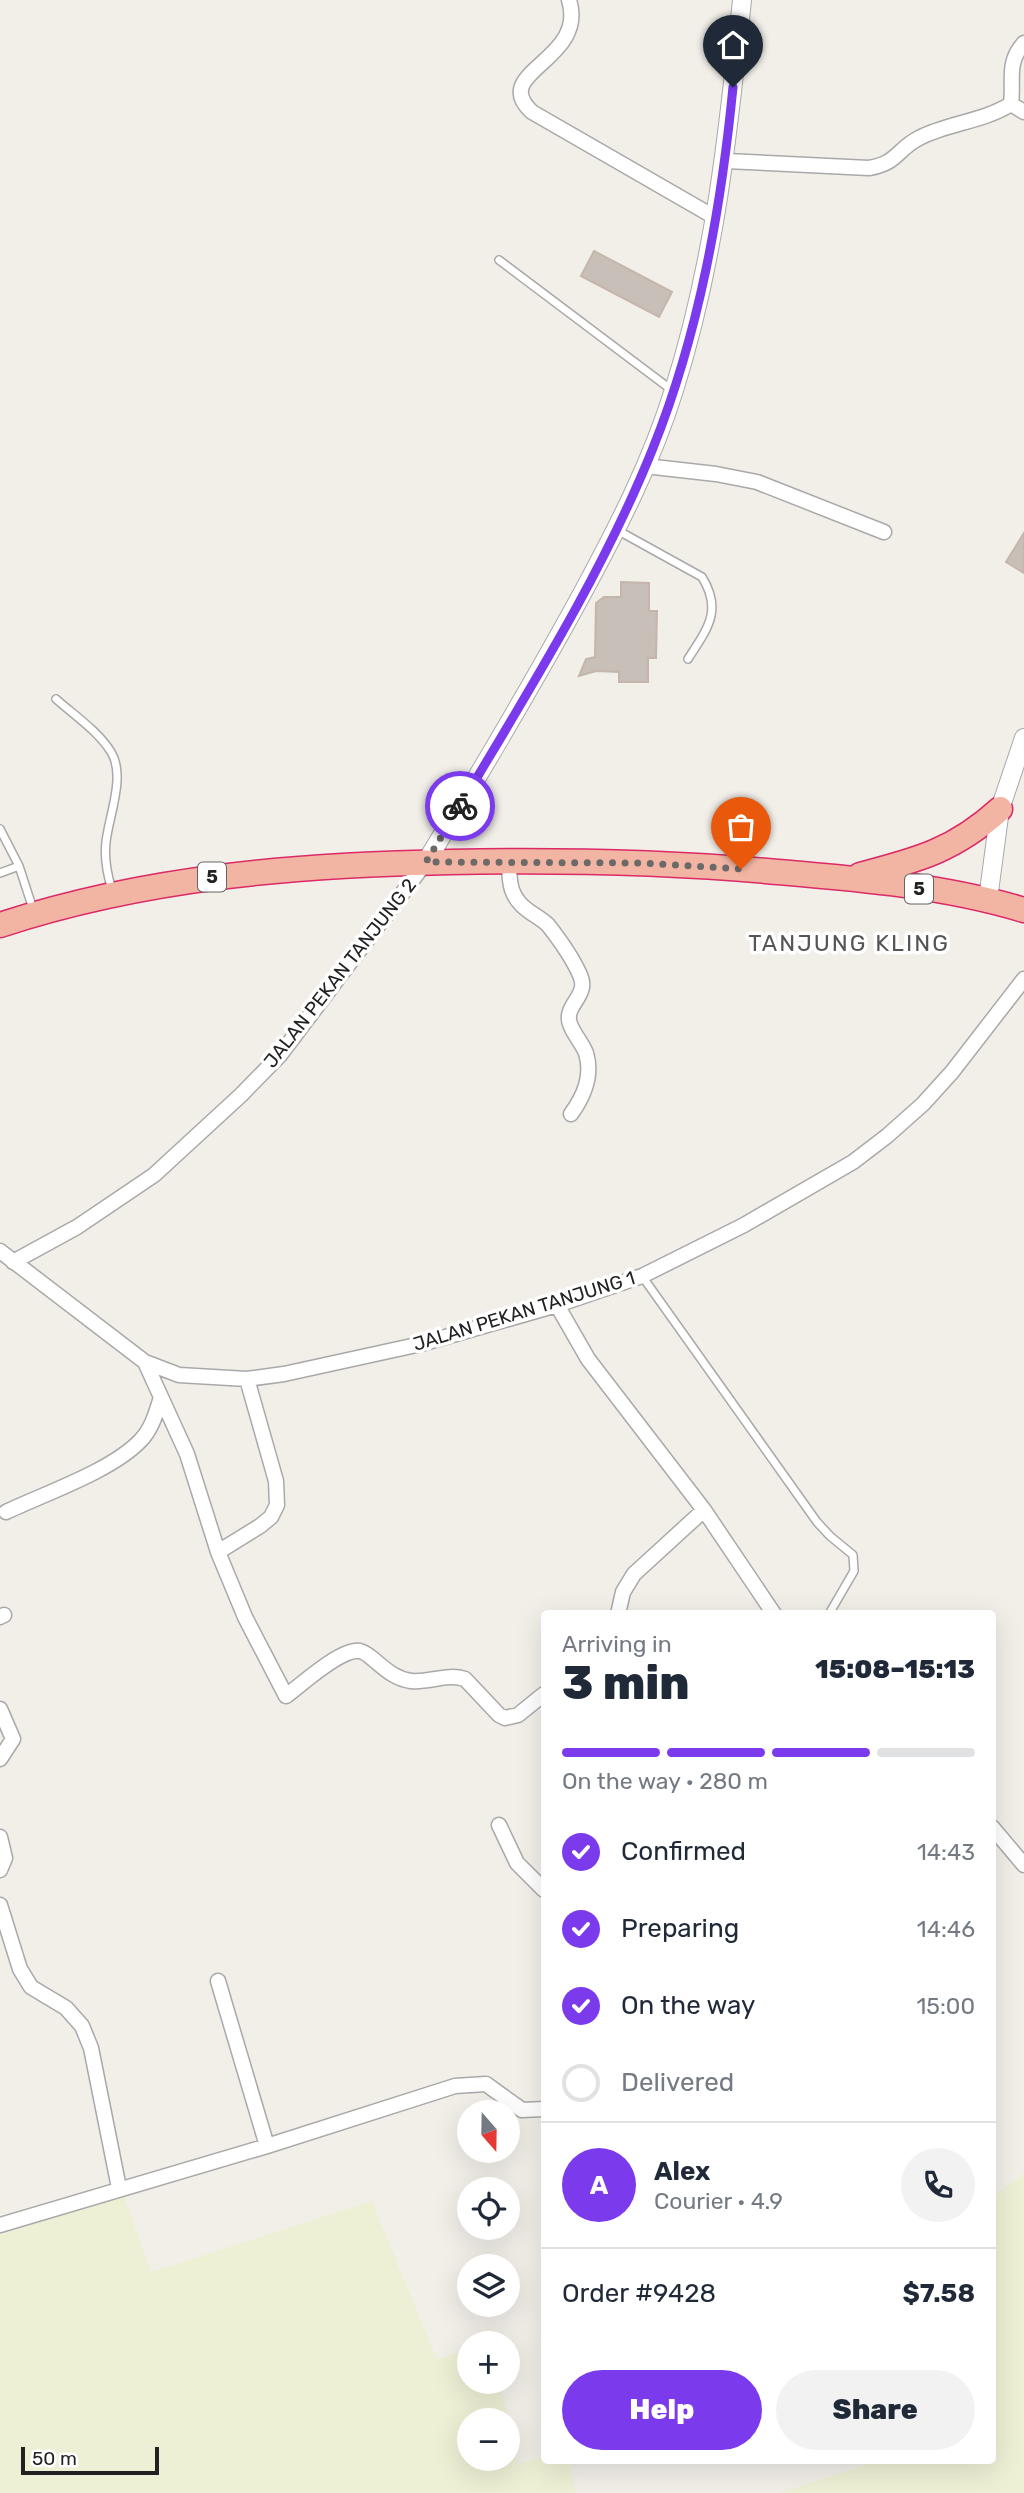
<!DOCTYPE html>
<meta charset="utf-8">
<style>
:root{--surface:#fff;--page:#f2f2f3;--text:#1f2937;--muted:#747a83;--line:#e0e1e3;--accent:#7c3aed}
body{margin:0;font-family:Rubik,sans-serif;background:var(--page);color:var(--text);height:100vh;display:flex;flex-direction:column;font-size:26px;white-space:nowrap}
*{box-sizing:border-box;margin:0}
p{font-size:23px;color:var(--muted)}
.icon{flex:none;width:38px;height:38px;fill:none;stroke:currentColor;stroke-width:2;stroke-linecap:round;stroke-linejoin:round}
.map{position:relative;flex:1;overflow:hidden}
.side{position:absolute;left:541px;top:1610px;width:455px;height:854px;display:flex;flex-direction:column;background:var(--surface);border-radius:7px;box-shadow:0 7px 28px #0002}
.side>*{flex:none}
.needle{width:46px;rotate:160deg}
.controls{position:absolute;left:457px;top:2100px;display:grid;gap:14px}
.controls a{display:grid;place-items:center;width:63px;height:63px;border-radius:50%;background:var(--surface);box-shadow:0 7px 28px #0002;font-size:35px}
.scale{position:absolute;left:21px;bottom:18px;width:138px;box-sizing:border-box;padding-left:7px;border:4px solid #222;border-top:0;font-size:19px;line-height:24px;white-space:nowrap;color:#222;-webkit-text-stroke:5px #fff;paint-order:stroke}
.pin{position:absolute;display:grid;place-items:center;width:60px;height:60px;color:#fff;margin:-72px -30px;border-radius:50% 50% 50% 0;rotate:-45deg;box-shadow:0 0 7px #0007}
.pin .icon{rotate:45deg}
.courier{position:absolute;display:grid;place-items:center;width:70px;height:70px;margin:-35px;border:5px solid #7c3aed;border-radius:50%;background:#fff;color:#222;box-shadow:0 2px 9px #0007}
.overview em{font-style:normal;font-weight:800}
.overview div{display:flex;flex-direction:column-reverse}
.overview{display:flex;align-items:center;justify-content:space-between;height:119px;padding:0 21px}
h1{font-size:46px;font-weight:800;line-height:52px}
.bar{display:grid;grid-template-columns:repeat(4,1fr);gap:10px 7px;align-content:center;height:84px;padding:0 21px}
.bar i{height:9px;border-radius:5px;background:var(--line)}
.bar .active{background:var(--accent)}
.bar p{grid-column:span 4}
.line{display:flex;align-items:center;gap:18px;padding:0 21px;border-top:2px solid var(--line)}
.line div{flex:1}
.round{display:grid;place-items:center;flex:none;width:74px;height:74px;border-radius:37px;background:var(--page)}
ol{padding:0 21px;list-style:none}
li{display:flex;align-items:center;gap:21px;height:77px}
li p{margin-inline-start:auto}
li .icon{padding:7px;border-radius:50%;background:var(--accent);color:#fff;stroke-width:4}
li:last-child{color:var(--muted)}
li i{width:38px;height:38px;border:4px solid var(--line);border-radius:50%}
.primary-button{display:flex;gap:14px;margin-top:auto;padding:14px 21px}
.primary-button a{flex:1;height:80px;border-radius:42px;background:var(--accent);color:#fff;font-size:28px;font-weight:800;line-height:80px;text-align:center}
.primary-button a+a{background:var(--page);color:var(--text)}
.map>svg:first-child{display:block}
.farmland{fill:#eef0d5;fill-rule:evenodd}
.building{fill:#c7bfb8;stroke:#c4b6ab;stroke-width:2}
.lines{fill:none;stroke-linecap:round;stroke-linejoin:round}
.service-casing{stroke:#a9a9a9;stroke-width:10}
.minor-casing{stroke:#a9a9a9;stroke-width:17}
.tertiary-casing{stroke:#a9a9a9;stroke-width:20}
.trunk-casing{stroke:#dc2a67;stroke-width:27}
.service{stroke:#fff;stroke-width:7}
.minor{stroke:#fff;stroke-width:14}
.tertiary{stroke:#fff;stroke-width:18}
.trunk{stroke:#f2b4a3;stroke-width:24}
.done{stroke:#6b6a68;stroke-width:7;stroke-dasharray:0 12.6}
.route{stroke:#7c3aed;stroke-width:9}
.labels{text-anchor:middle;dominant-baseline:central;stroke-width:7;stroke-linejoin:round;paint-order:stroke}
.shield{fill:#fff;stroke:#646464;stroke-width:2}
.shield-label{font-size:18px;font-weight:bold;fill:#222}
.street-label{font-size:19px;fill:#222;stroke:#fff}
.quarter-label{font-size:23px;letter-spacing:2px;fill:#555;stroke:#fff}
</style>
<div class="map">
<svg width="1024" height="2493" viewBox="0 0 1024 2493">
<rect width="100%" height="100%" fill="#f2efe9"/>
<path class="farmland" d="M 1024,2173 L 1024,2493 L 779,2493 L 877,2461 L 992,2460 L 992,2197 Z
M 123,2193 L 151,2272 L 372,2201 L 437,2360 L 469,2348 L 469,2382 L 500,2382 L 518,2464 L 544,2456 L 544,2460 L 567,2461 L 576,2493 L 0,2493 L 0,2235 ZM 469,2420 L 508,2420 L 508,2459 L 469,2459 Z"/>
<path class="building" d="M 594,251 L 672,292 L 659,317 L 581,276 Z
M 1024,533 L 1024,573 L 1006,562 Z
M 621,582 L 649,583 L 649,611 L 657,611 L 656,658 L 648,658 L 648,682 L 619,682 L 619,672 L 596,671 L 579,676 L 586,659 L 595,657 L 596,603 L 604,597 L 621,597 Z"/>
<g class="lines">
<defs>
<path id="service" d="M 499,260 L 673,391
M 617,530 L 702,577 C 723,611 707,629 688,659
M 56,699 C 74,715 98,731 111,752 C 126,776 109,815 106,842 C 104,858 107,874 112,890
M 0,829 L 19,866
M 0,873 L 19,866 L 33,909
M 642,1276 L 817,1522 L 830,1536 L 853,1555 L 854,1571 L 829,1614"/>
<path id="minor" d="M 569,0 C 588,61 488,72 532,112 L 716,218
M 1011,104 C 1014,80 1006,63 1024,43
M 726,161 L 869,168 C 898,163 896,150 919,138 C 948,123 982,122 1011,104 L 1024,112
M 645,466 L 716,474 L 757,482 L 884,532
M 509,861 C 509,884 510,898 530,912 C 536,916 543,920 548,925 C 559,939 573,959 580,975 C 590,996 563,1005 570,1024 C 574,1035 582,1043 586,1053 C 593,1076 584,1096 571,1114
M 0,1251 L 145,1362 L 179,1375 L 247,1379 L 284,1374 L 421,1344 L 557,1305 L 642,1276 L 744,1225 L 853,1162 L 887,1136 L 923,1104 L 952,1072 L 1024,979
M 13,1262 L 77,1227 L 154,1175 L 241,1095 L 280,1055 L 426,862
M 557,1305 L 588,1359 L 704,1510 L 774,1614
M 145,1362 L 187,1454 L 218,1552 L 245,1617 L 286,1696 C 301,1685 341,1648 360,1651 C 365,1652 369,1656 373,1659 C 385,1669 395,1679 411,1681 C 429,1683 447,1673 465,1679 L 499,1715 L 505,1718 L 518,1715 L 544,1694
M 6,1512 C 46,1493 111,1471 140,1441 C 152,1429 156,1413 161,1397
M 218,1552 L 260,1526 L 271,1517 L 277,1505 L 276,1481 L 247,1379
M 618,1614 L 623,1592 L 634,1574 L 704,1510
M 0,1617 L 4,1615
M 0,1709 L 13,1739 L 0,1759
M 499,1825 L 517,1863 L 544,1890
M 992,1827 L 1024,1865
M 0,1837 L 5,1858 L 0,1870
M 0,1905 L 20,1969 L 31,1987 L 66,2008 L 82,2026 L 91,2048 L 119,2188
M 218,1981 L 267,2146
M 0,2225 L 267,2146 L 455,2086 L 486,2084 L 522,2110 L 544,2109"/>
<path id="tertiary" d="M 426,862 C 480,773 533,684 583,592 C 618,527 652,461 674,390 C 715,261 728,134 742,0
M 988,899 L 1000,809 L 1024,738"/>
<path id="trunk" d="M 860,875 C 918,860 955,850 1000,809
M 0,925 C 146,877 297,865 450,862 C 559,860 669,862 778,872 C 860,879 945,886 1024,910"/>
</defs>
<use href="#service" class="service-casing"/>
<use href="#minor" class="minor-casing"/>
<use href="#tertiary" class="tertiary-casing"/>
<use href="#trunk" class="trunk-casing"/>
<use href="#service" class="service"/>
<use href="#minor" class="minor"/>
<use href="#tertiary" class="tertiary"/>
<use href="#trunk" class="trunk"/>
</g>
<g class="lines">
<path class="done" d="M 460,806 L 426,862 L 643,863 L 741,869"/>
<path class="route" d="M 460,806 C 529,690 603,573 653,448 C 699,333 721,210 733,87"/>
</g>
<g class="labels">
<g class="shield">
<rect x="198" y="862.5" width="28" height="29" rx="5"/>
<rect x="905" y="874.5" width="28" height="29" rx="5"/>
</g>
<g class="shield-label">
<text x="212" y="877">5</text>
<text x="919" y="889">5</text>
</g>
<g class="street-label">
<text transform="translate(340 973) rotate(-52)">JALAN PEKAN TANJUNG 2</text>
<text transform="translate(524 1311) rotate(-17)">JALAN PEKAN TANJUNG 1</text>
</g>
<g class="quarter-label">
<text x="849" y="943">TANJUNG KLING</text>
</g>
</g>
</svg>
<div class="controls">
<a><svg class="needle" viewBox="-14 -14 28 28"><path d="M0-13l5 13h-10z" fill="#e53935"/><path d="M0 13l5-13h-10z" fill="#747a83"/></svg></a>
<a><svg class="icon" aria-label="locate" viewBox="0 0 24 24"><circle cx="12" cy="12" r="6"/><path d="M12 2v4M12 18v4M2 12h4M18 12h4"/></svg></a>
<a><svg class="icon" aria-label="layers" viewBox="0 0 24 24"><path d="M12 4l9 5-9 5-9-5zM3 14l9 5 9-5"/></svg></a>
<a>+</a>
<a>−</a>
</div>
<div class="scale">50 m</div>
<div class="pin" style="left:741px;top:869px;background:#ea580c"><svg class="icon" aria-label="bag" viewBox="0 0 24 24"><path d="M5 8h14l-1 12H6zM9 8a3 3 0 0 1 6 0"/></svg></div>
<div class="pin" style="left:733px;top:87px;background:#1f2937"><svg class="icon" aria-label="home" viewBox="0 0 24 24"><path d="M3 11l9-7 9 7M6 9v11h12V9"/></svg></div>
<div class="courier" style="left:460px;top:806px"><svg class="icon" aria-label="bike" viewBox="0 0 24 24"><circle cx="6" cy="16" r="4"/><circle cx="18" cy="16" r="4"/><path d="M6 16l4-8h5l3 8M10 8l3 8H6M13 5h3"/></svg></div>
<section class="side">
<div class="overview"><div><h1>3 min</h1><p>Arriving in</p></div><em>15:08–15:13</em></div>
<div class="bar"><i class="active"></i><i class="active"></i><i class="active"></i><i></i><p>On the way · 280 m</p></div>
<ol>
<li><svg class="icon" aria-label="check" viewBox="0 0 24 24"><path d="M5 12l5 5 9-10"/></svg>Confirmed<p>14:43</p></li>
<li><svg class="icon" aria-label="check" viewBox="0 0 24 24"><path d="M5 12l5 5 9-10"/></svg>Preparing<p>14:46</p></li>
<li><svg class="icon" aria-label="check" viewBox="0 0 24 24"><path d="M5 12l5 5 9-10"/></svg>On the way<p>15:00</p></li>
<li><i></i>Delivered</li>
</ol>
<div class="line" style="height:126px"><b class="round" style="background:var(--accent);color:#fff">A</b><div><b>Alex</b><p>Courier · 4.9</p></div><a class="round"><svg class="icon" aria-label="phone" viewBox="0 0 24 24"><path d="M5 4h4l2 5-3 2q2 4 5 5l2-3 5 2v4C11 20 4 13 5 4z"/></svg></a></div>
<div class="line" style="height:91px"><div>Order #9428</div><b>$7.58</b></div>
<div class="primary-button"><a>Help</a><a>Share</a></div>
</section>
</div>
